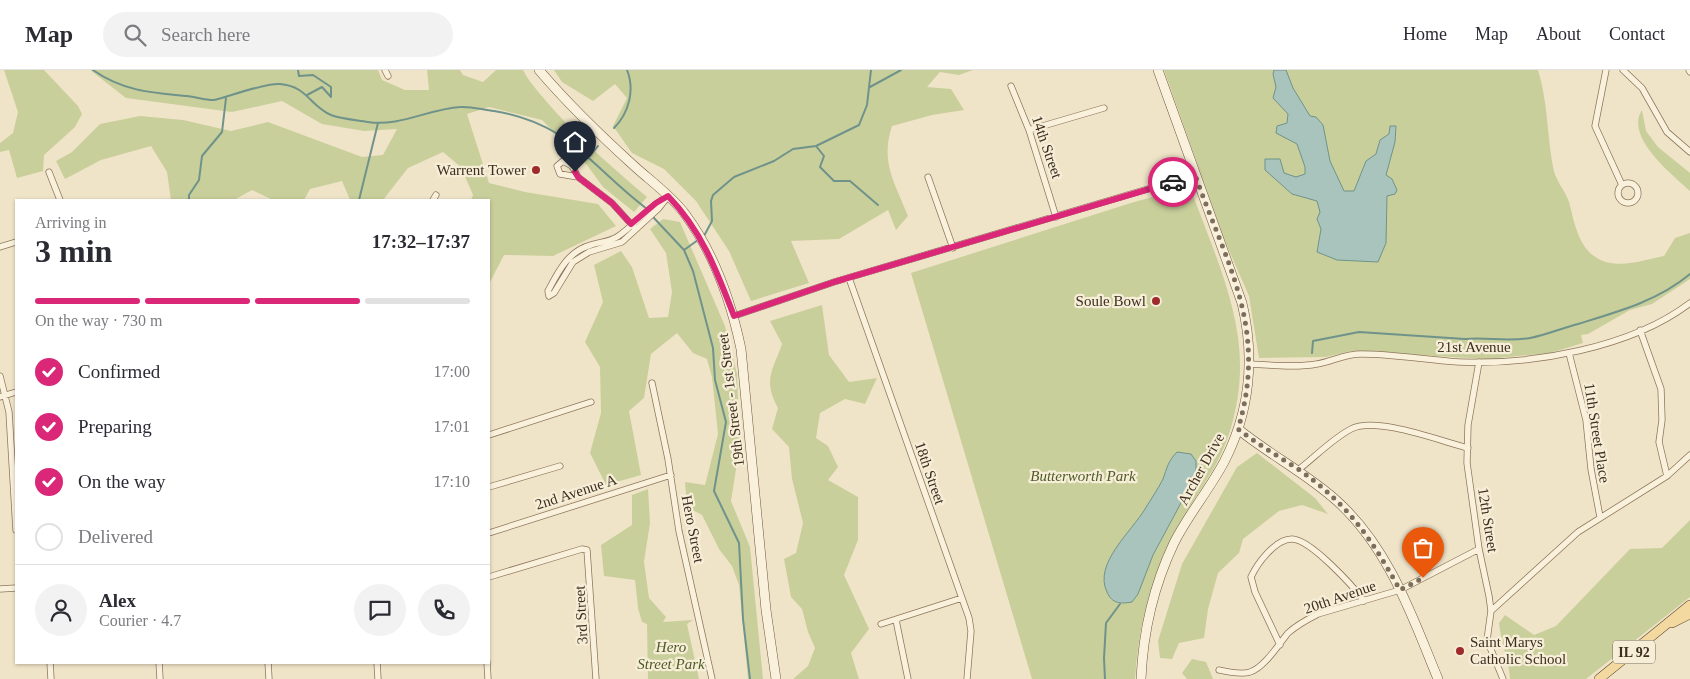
<!DOCTYPE html>
<meta charset="utf-8">
<style>
:root{--surface:#fff;--page:#f2f2f3;--text:#2b2b33;--muted:#7c7c81;--line:#e1e1e2;--accent:#db2777}
body{margin:0;font-family:Georgia,serif;background:var(--page);color:var(--text);height:100vh;display:flex;flex-direction:column;font-size:19px;white-space:nowrap}
*{box-sizing:border-box;margin:0}
p{font-size:16px;color:var(--muted)}
.icon{flex:none;width:28px;height:28px;fill:none;stroke:currentColor;stroke-width:2;stroke-linecap:round;stroke-linejoin:round}
.map{position:relative;flex:1;overflow:hidden}
.drawer{position:absolute;left:15px;top:129px;width:475px;height:465px;display:flex;flex-direction:column;background:var(--surface);border-radius:0px;box-shadow:0 1px 4px #0004}
.drawer>*{flex:none}
.pin{position:absolute;display:grid;place-items:center;width:42px;height:42px;color:#fff;margin:-51px -21px;border-radius:50% 50% 50% 0;rotate:-45deg;box-shadow:0 0 5px #0007}
.pin .icon{rotate:45deg}
.courier{position:absolute;display:grid;place-items:center;width:50px;height:50px;margin:-25px;border:4px solid #db2777;border-radius:50%;background:#fff;color:#222;box-shadow:0 1px 6px #0007}
.head em{font-style:normal;font-weight:800}
.head div{display:flex;flex-direction:column-reverse}
.head{display:flex;align-items:center;justify-content:space-between;height:85px;padding:0 20px}
h1{font-size:32px;font-weight:800;line-height:38px}
.bar{display:grid;grid-template-columns:repeat(4,1fr);gap:8px 5px;align-content:center;height:60px;padding:0 20px}
.bar i{height:6px;border-radius:4px;background:var(--line)}
.bar .selected{background:var(--accent)}
.bar p{grid-column:span 4}
.line{display:flex;align-items:center;gap:12px;padding:0 20px;border-top:1px solid var(--line)}
.line div{flex:1}
.round{display:grid;place-items:center;flex:none;width:52px;height:52px;border-radius:26px;background:var(--page)}
ol{padding:0 20px;list-style:none}
li{display:flex;align-items:center;gap:15px;height:55px}
li p{margin-inline-start:auto}
li .icon{padding:5px;border-radius:50%;background:var(--accent);color:#fff;stroke-width:4}
li:last-child{color:var(--muted)}
li i{width:28px;height:28px;border:2px solid var(--line);border-radius:50%}
header{display:flex;align-items:center;gap:30px;box-sizing:border-box;height:70px;padding:0 25px;background:var(--surface);border-bottom:1px solid var(--line)}
header strong{font-size:24px}
nav{display:flex;gap:28px;margin-inline-start:auto;font-size:18px}
.search{width:350px;height:45px;background:var(--page);display:flex;align-items:center;gap:12px;box-sizing:border-box;padding:0 18px;border-radius:28px;color:var(--muted);font-size:19px}
.map>svg:first-child{display:block}
.green{fill:#c9cf9b}
.water{fill:#a9c4bc;stroke:#6f938a}
.lines{fill:none;stroke-linecap:round;stroke-linejoin:round}
.stream{stroke:#6f938a;stroke-width:2}
.street-casing{stroke:#8d765c;stroke-width:7}
.secondary-casing{stroke:#6f573f;stroke-width:10}
.primary-casing{stroke:#5b4430;stroke-width:10}
.street{stroke:#faf1dc;stroke-width:5.5}
.secondary{stroke:#faf1dc;stroke-width:9}
.primary{stroke:#f3d9a0;stroke-width:9}
.done{stroke:#7c6e5b;stroke-width:5;stroke-dasharray:0 9}
.route{stroke:#db2777;stroke-width:6}
.poi-dot{fill:#9e2a2b;stroke:#f7eed8;stroke-width:2}
.labels{text-anchor:middle;dominant-baseline:central;stroke-width:4.5;stroke-linejoin:round;paint-order:stroke}
.shield{fill:#f7eed8;stroke:#756857;stroke-width:1}
.shield-label{font-size:14px;font-weight:bold;fill:#3d2e20}
.street-label{font-size:15px;fill:#3d2e20;stroke:#f7eed8}
.poi-label{font-size:15px;fill:#3d2e20;stroke:#f7eed8;text-anchor:end}
.park-label{font-size:15px;font-style:italic;fill:#4d5a26;stroke:#f7eed8}
</style>
<header>
<strong>Map</strong>
<div class="search"><svg class="icon" aria-label="search" viewBox="0 0 24 24"><circle cx="10" cy="10" r="6"/><path d="M15 15l6 6"/></svg>Search here</div>
<nav><a>Home</a><a>Map</a><a>About</a><a>Contact</a></nav>
</header>
<div class="map">
<svg width="1690" height="609" viewBox="0 0 1690 609">
<rect width="100%" height="100%" fill="#f0e4c8"/>
<path class="green" d="M 4,0 L 44,0 L 78,36 L 82,44 L 75,57 L 44,85 L 43,101 L 17,108 L 9,80 L 0,82 L 0,73 L 13,63 L 18,42 Z
M 90,0 L 378,0 L 382,10 L 405,20 L 429,20 L 427,0 L 460,0 L 463,5 L 483,12 L 496,0 L 523,0 C 529,12 538,21 546,31 C 576,66 612,97 647,127 L 634,142 L 603,117 L 587,95 L 542,50 L 489,37 L 467,44 L 489,113 L 525,122 L 598,134 L 616,156 L 553,186 L 504,185 L 489,214 L 489,130 L 471,130 L 473,125 L 461,97 L 443,82 L 408,98 L 383,130 L 350,130 L 342,111 L 310,119 L 304,130 L 273,130 L 252,120 L 234,130 L 171,130 L 167,102 L 151,76 L 101,90 L 65,109 L 56,91 L 72,82 L 100,54 L 140,46 L 183,50 L 231,61 L 268,52 L 362,87 L 383,85 L 397,59 L 364,61 L 322,54 L 282,31 L 232,42 L 126,28 Z
M 554,0 L 973,0 L 959,5 L 940,2 L 927,17 L 951,19 L 964,40 L 932,45 L 892,56 C 880,92 895,113 908,146 L 896,160 L 888,140 L 839,169 L 791,171 L 809,213 L 751,231 L 729,181 L 696,131 L 664,99 L 632,83 L 613,56 L 627,28 L 615,14 L 593,31 L 562,12 Z
M 1164,0 L 1538,0 C 1548,32 1547,65 1553,97 C 1555,110 1565,120 1569,132 C 1574,151 1578,177 1597,188 C 1617,200 1644,190 1664,186 L 1675,168 L 1690,163 L 1690,209 L 1652,234 L 1630,240 L 1588,264 L 1581,265 L 1583,273 L 1550,283 L 1486,289 L 1351,281 L 1326,287 L 1259,288 L 1249,226 L 1224,169 Z
M 1642,40 L 1646,61 L 1658,77 L 1690,103 L 1690,121 C 1673,105 1624,67 1642,40 Z
M 1190,117 C 1210,173 1241,237 1240,298 C 1240,330 1231,368 1215,396 C 1200,422 1182,447 1169,474 C 1148,517 1138,562 1135,609 L 1032,609 L 911,203 L 1134,132 Z
M 663,149 L 680,152 L 725,256 L 737,304 L 740,374 L 731,431 L 750,477 L 763,609 L 748,609 L 739,515 L 732,496 L 719,479 L 702,445 L 687,437 L 685,412 L 705,415 L 718,364 L 712,307 L 707,289 L 693,283 L 677,263 L 651,284 L 644,328 L 629,341 L 641,405 L 606,415 L 590,383 L 601,343 L 600,297 L 585,272 L 603,232 L 594,195 L 621,181 L 632,197 L 649,248 L 668,247 L 672,222 L 666,183 L 650,159 Z
M 822,235 L 829,285 L 849,312 L 877,308 L 865,334 L 845,329 L 820,343 L 816,368 L 828,376 L 838,397 L 828,410 L 858,427 L 858,470 L 844,505 L 869,559 L 851,583 L 859,609 L 793,609 L 808,596 L 815,578 L 808,562 L 802,539 L 791,527 L 784,489 L 796,483 L 803,453 L 792,409 L 789,377 L 772,359 L 778,338 C 763,310 772,302 782,274 L 770,251 Z
M 1257,383 L 1315,428 L 1328,444 L 1302,435 L 1279,441 L 1243,469 L 1239,483 L 1218,503 L 1208,539 L 1204,568 L 1179,573 L 1172,589 L 1160,588 L 1158,571 L 1182,494 L 1237,397 Z
M 648,419 L 650,453 L 644,492 L 649,528 L 666,547 L 663,552 L 693,550 L 687,554 L 699,609 L 648,609 L 647,554 L 642,552 L 638,538 L 635,510 L 604,506 L 601,475 L 632,455 L 632,425 Z
M 1690,450 L 1690,527 L 1586,609 L 1510,609 C 1509,590 1501,573 1499,553 L 1505,545 L 1534,565 L 1556,556 L 1630,479 L 1662,478 Z
M 1192,589 L 1206,592 L 1213,609 L 1187,609 L 1182,603 Z"/>
<path class="water" d="M 1274,0 L 1286,0 L 1293,18 L 1310,46 L 1316,47 L 1323,55 L 1330,91 L 1344,121 L 1354,121 L 1366,91 L 1376,84 L 1380,70 L 1389,64 L 1390,56 L 1396,56 L 1395,72 L 1386,105 L 1392,109 L 1397,120 L 1395,124 L 1387,126 L 1386,173 L 1378,192 L 1337,190 L 1317,182 L 1321,159 L 1317,149 L 1320,142 L 1317,131 L 1292,124 L 1265,100 L 1265,89 L 1280,89 L 1284,103 L 1296,107 L 1305,104 L 1305,97 L 1297,74 L 1276,63 L 1277,56 L 1287,53 L 1288,44 L 1273,28 L 1276,17 L 1273,4 Z
M 1177,382 L 1191,384 L 1196,391 L 1196,405 L 1153,485 L 1138,524 L 1132,532 C 1121,534 1112,534 1107,522 C 1093,494 1132,461 1145,439 C 1151,429 1158,419 1163,409 C 1167,398 1168,391 1177,382 Z"/>
<g class="lines">
<path class="stream" d="M 93,0 C 122,21 153,23 187,26 C 197,27 204,30 214,30 C 231,26 264,13 280,14 C 307,16 310,36 331,45 C 341,49 356,50 368,52 C 399,57 429,39 460,37 C 471,36 483,40 494,41 C 570,53 591,97 647,139
M 298,0 L 299,6 L 313,5 L 331,17 L 331,27 L 322,17 L 307,25
M 870,17 L 901,0
M 614,58 C 629,43 635,20 627,0
M 816,76 L 824,86 L 820,97 L 834,111 L 850,111 L 878,135
M 590,86 L 598,76
M 189,130 L 189,125 L 199,110 L 202,86 L 222,62 L 226,28
M 359,130 L 378,53
M 653,147 L 684,180 L 693,201 L 713,278 L 715,310 L 726,352 L 714,421 L 739,473 L 743,549 L 750,609
M 704,166 L 712,151 L 711,131 L 713,125 L 734,107 L 774,91 L 793,79 L 816,76 L 859,55 L 867,35 L 871,0
M 684,180 L 698,170
M 1312,283 L 1313,271 L 1359,262 L 1465,269 C 1486,267 1508,272 1530,268 C 1546,265 1562,258 1578,254 C 1617,242 1658,231 1690,204
M 1105,609 L 1104,588 L 1106,553 L 1120,534"/>
<defs>
<path id="street" d="M 385,0 L 388,6
M 1606,0 L 1595,56 L 1622,115
M 1623,0 L 1642,18 L 1667,62 L 1690,82
M 1689,0 L 1690,2
M 1011,16 L 1029,60 L 1056,147
M 1029,60 L 1104,38
M 49,102 L 60,130
M 578,107 L 560,104 L 557,96 L 563,91 L 572,96 L 578,107 L 612,133 L 633,156
M 928,107 L 953,178
M1618 123a10 10 0 1 1 20 0a10 10 0 1 1-20 0Z
M 433,130 L 436,125
M 0,177 L 16,172
M 849,208 L 969,548 L 971,561 L 967,609
M 549,226 L 548,221 C 558,202 568,181 591,175 C 599,172 609,172 617,167 C 635,155 648,137 668,126
M 549,226 L 554,223 L 573,192 L 589,182 L 622,172 L 658,139 L 666,129
M 734,246 L 834,212 L 1195,105
M 1640,260 L 1661,319 L 1662,350 L 1659,372 L 1667,406
M 1569,283 L 1586,350 L 1591,399 L 1600,447
M 1479,292 L 1468,355 L 1467,393 L 1479,479 L 1489,526 L 1491,541 L 1487,570 L 1503,609
M 1249,294 C 1271,295 1295,298 1317,294 C 1333,291 1345,284 1361,284 C 1394,284 1426,290 1459,292 C 1532,295 1631,278 1690,233
M 0,306 L 9,342 L 16,460
M 652,313 L 668,389 L 679,461 L 712,609
M 0,327 L 16,322
M 489,365 L 591,332
M 1298,400 C 1315,387 1332,369 1351,359 C 1377,346 1440,371 1468,378
M 489,417 L 560,396
M 489,463 L 671,405
M 489,507 L 582,479 L 587,480 L 596,609
M 0,519 L 16,518
M 1491,541 L 1578,462 L 1667,406 L 1690,385
M 896,550 L 908,609
M 881,554 L 962,528
M 1280,575 L 1255,522 L 1251,507 C 1257,494 1275,469 1292,469 C 1310,469 1353,516 1364,531
M 50,592 L 51,609
M 159,592 L 160,609
M 268,592 L 269,609
M 377,592 L 378,609
M 487,592 L 488,609
M 1219,600 C 1228,602 1241,605 1250,602 C 1264,598 1279,574 1288,563 C 1297,555 1308,549 1318,544 L 1400,520 L 1479,479"/>
<path id="secondary" d="M 539,0 C 568,34 599,64 632,94 C 649,110 671,125 685,144 C 714,183 731,231 741,279 L 766,540 L 776,609
M 1238,359 C 1270,385 1306,403 1337,431 C 1389,478 1412,546 1438,609
M 1141,609 C 1143,563 1154,515 1174,473 C 1188,445 1209,420 1224,392 C 1250,342 1255,287 1242,233 L 1158,0"/>
<path id="primary" d="M 1672,553 L 1690,544
M 1599,609 L 1690,535"/>
</defs>
<use href="#street" class="street-casing"/>
<use href="#secondary" class="secondary-casing"/>
<use href="#primary" class="primary-casing"/>
<use href="#street" class="street"/>
<use href="#secondary" class="secondary"/>
<use href="#primary" class="primary"/>
</g>
<g class="lines">
<path class="done" d="M 1173,112 L 1195,105 C 1228,197 1268,259 1238,359 C 1257,374 1278,386 1298,399 C 1348,434 1371,468 1400,520 L 1423,508"/>
<path class="route" d="M 575,102 L 578,107 L 612,133 L 631,154 L 656,133 L 668,126 C 702,161 717,202 734,246 L 834,212 L 1173,112"/>
</g>
<g class="poi-dot">
<circle cx="536" cy="100" r="5"/>
<circle cx="1156" cy="231" r="5"/>
<circle cx="1460" cy="581" r="5"/>
</g>
<g class="labels">
<rect class="shield" x="1613" y="570.5" width="42" height="23" rx="4"/>
<g class="shield-label">
<text x="1634" y="582">IL 92</text>
</g>
<g class="street-label">
<text transform="translate(1047 77) rotate(71)">14th Street</text>
<text x="1474" y="277">21st Avenue</text>
<text transform="translate(731 330) rotate(-97)">19th Street - 1st Street</text>
<text transform="translate(1597 363) rotate(81)">11th Street Place</text>
<text transform="translate(1201 399) rotate(-61)">Archer Drive</text>
<text transform="translate(930 403) rotate(71)">18th Street</text>
<text transform="translate(576 422) rotate(-18)">2nd Avenue A</text>
<text transform="translate(1488 450) rotate(81)">12th Street</text>
<text transform="translate(693 459) rotate(79)">Hero Street</text>
<text transform="translate(1340 527) rotate(-19)">20th Avenue</text>
<text transform="translate(581 545) rotate(-93)">3rd Street</text>
</g>
<g class="poi-label">
<text x="526" y="100">Warrent Tower</text>
<text x="1146" y="231">Soule Bowl</text>
<text x="1470" y="572" text-anchor="start">Saint Marys<tspan x="1470" dy="17">Catholic School</tspan></text>
</g>
<g class="park-label">
<text x="1083" y="406">Butterworth Park</text>
<text x="671" y="577">Hero<tspan x="671" dy="17">Street Park</tspan></text>
</g>
</g>
</svg>
<div class="pin" style="left:1423px;top:508px;background:#ea580c"><svg class="icon" aria-label="bag" viewBox="0 0 24 24"><path d="M5 8h14l-1 12H6zM9 8a3 3 0 0 1 6 0"/></svg></div>
<div class="pin" style="left:575px;top:102px;background:#1f2937"><svg class="icon" aria-label="home" viewBox="0 0 24 24"><path d="M3 11l9-7 9 7M6 9v11h12V9"/></svg></div>
<div class="courier" style="left:1173px;top:112px"><svg class="icon" aria-label="car" viewBox="0 0 24 24"><path d="M5 17H2v-5l4-1 3-4h7l3 4 3 1v5h-3M9 17h6M6 11h13"/><circle cx="7" cy="17" r="2"/><circle cx="17" cy="17" r="2"/></svg></div>
<section class="drawer">
<div class="head"><div><h1>3 min</h1><p>Arriving in</p></div><em>17:32–17:37</em></div>
<div class="bar"><i class="selected"></i><i class="selected"></i><i class="selected"></i><i></i><p>On the way · 730 m</p></div>
<ol>
<li><svg class="icon" aria-label="check" viewBox="0 0 24 24"><path d="M5 12l5 5 9-10"/></svg>Confirmed<p>17:00</p></li>
<li><svg class="icon" aria-label="check" viewBox="0 0 24 24"><path d="M5 12l5 5 9-10"/></svg>Preparing<p>17:01</p></li>
<li><svg class="icon" aria-label="check" viewBox="0 0 24 24"><path d="M5 12l5 5 9-10"/></svg>On the way<p>17:10</p></li>
<li><i></i>Delivered</li>
</ol>
<div class="line" style="height:90px"><a class="round"><svg class="icon" aria-label="person" viewBox="0 0 24 24"><circle cx="12" cy="8" r="4"/><path d="M4 21q1-7 8-7t8 7"/></svg></a><div><b>Alex</b><p>Courier · 4.7</p></div><a class="round"><svg class="icon" aria-label="chat" viewBox="0 0 24 24"><path d="M4 5h16v11H9l-5 4z"/></svg></a><a class="round"><svg class="icon" aria-label="phone" viewBox="0 0 24 24"><path d="M5 4h4l2 5-3 2q2 4 5 5l2-3 5 2v4C11 20 4 13 5 4z"/></svg></a></div>
</section>
</div>
